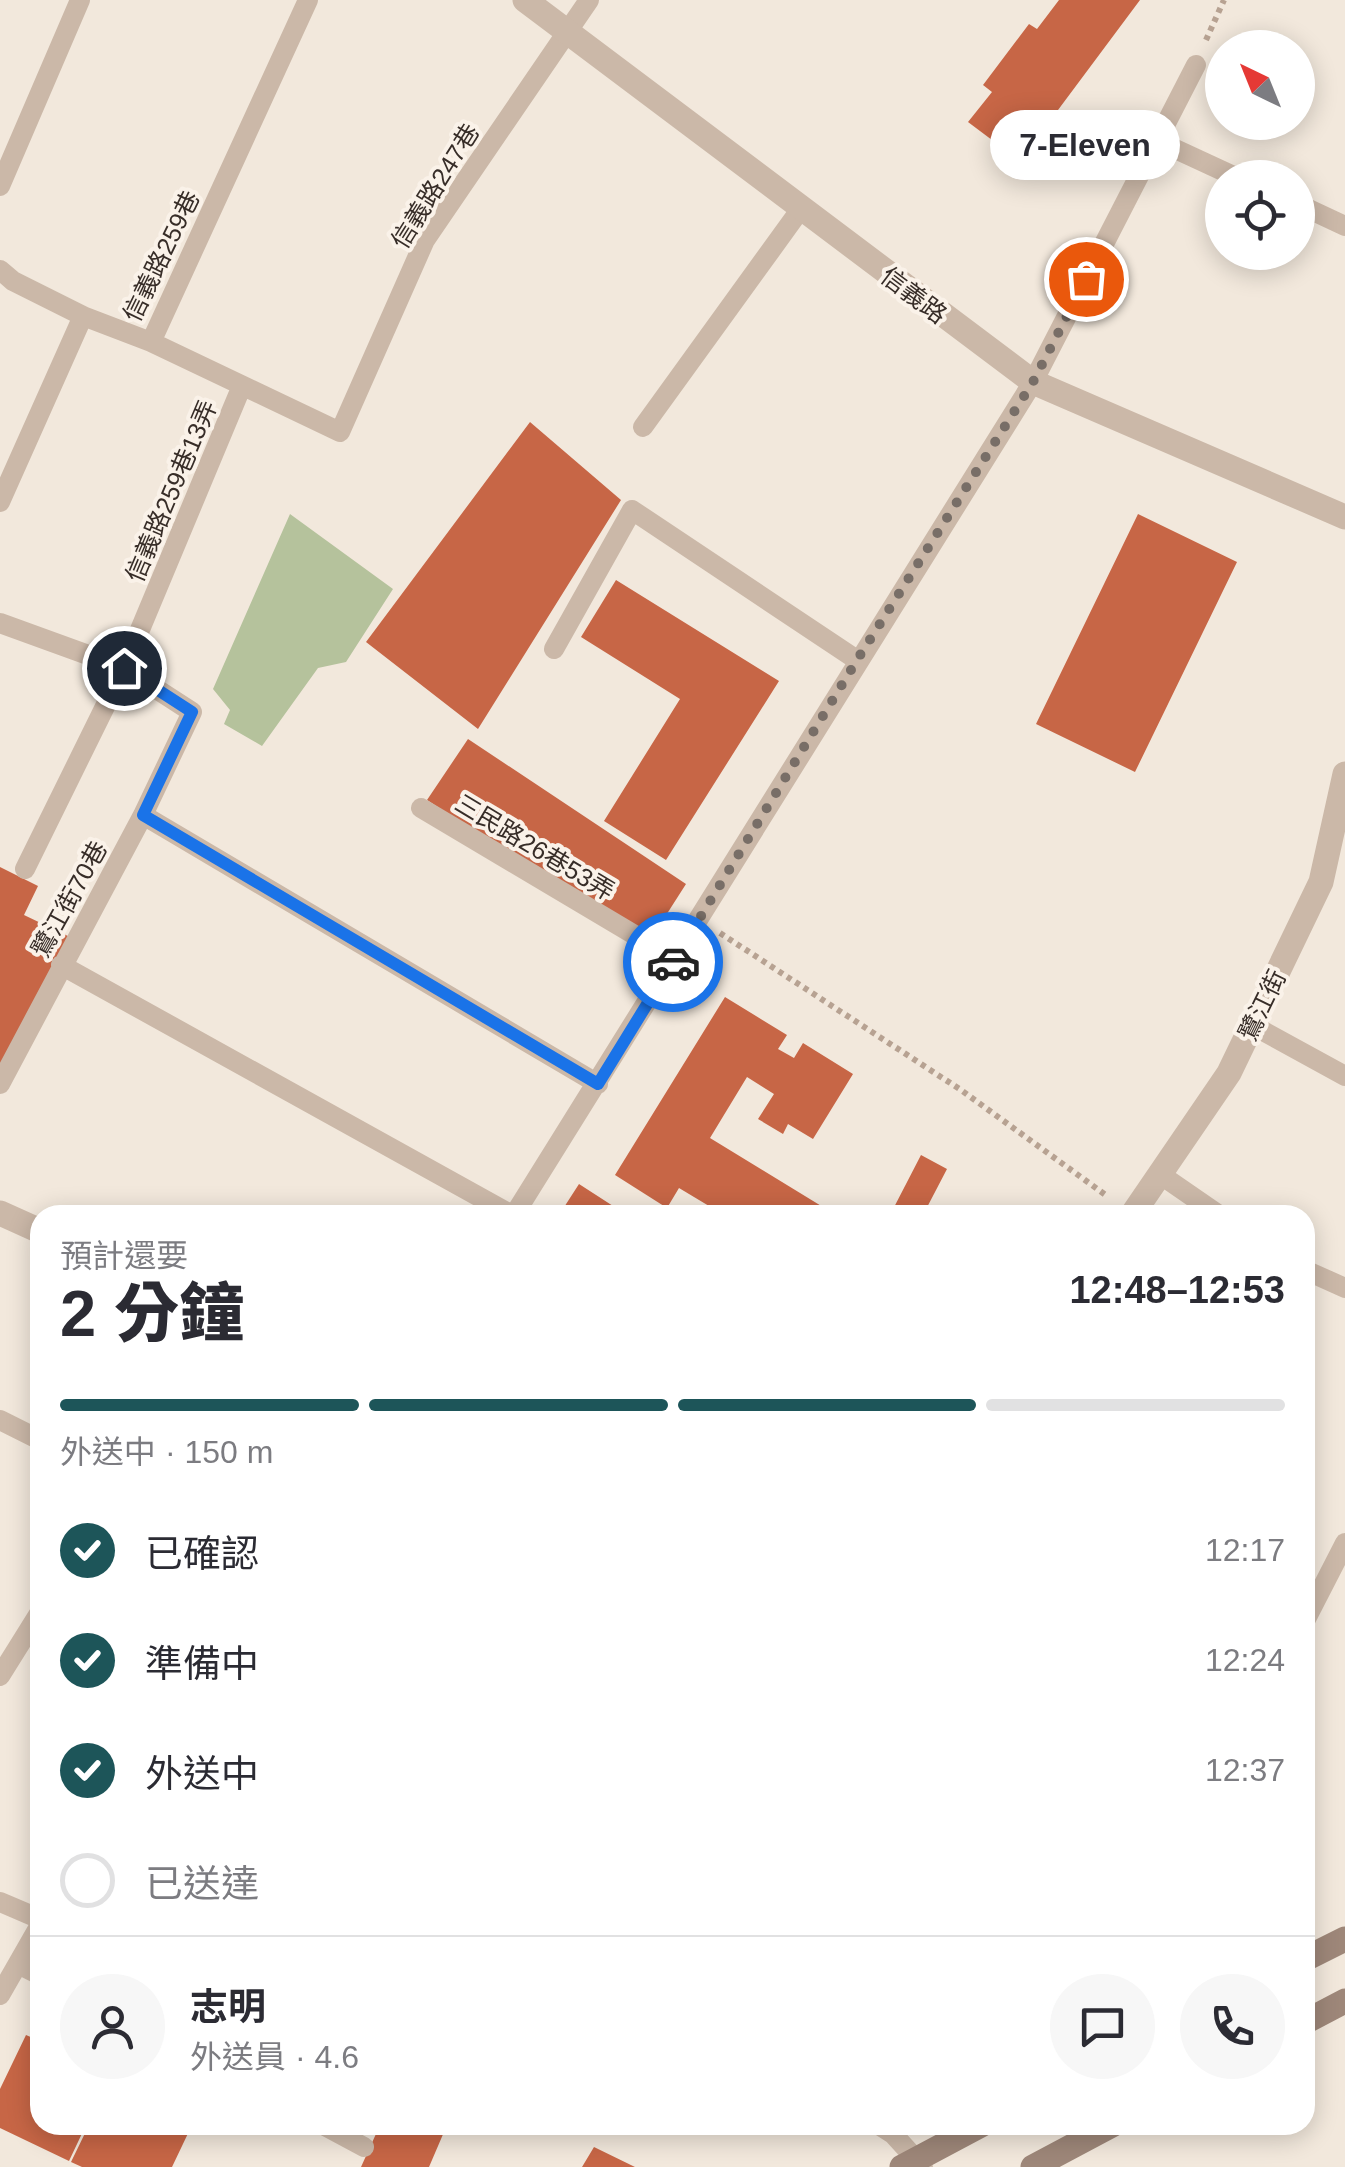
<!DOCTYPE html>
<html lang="zh-TW">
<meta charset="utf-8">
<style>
:root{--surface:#fff;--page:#f7f7f7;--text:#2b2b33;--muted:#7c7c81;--line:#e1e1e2;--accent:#1d5559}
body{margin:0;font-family:Arial,"Noto Sans TC",sans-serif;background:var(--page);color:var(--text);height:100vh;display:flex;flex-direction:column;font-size:38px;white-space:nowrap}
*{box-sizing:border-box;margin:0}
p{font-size:32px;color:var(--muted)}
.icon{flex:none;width:55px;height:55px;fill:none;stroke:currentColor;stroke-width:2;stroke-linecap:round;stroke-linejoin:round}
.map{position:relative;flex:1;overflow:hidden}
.side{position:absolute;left:30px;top:1205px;width:1285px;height:930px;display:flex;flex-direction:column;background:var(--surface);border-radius:30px;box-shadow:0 5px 25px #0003}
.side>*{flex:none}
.needle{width:65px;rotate:317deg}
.controls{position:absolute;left:1205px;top:30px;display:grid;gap:20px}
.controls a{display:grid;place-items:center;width:110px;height:110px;border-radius:50%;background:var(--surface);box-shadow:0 5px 25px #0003;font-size:50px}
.pin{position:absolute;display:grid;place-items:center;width:85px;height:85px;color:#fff;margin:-42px;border:5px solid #fff;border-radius:50%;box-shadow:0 2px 10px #0007}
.courier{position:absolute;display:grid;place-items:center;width:100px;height:100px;margin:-50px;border:8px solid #1a73e8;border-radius:50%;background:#fff;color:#222;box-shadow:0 2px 12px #0007}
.bubble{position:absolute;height:70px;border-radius:35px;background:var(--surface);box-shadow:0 5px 25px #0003;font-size:32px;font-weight:800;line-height:70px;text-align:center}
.overview em{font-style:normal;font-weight:800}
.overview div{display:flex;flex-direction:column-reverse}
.overview{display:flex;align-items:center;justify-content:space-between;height:170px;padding:0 30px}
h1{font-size:65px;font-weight:800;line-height:75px}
.bar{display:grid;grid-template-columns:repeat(4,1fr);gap:15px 10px;align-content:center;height:120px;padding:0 30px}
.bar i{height:12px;border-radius:8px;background:var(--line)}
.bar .on{background:var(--accent)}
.bar p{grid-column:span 4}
.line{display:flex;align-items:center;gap:25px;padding:0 30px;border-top:2px solid var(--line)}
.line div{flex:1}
.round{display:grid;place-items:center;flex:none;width:105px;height:105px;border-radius:52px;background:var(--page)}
ol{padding:0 30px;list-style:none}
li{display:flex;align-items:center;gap:30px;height:110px}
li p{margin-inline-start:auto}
li .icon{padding:10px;border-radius:50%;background:var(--accent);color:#fff;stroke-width:4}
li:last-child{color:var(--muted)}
li i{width:55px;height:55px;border:5px solid var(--line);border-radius:50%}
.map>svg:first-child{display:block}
.green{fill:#b5c29c}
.building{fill:#c76646}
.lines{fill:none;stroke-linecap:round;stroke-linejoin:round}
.path{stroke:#b7a292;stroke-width:6;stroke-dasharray:5 5;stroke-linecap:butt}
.service{stroke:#cbb8a8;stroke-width:20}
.minor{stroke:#cbb8a8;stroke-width:25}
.tertiary{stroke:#cbb8a8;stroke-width:25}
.secondary{stroke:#9e8779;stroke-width:25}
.done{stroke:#786e67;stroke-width:10;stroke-dasharray:0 18}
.route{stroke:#1a73e8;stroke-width:12}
.labels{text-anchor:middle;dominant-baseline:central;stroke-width:8;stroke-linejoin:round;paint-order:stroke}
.street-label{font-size:25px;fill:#372d28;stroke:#faf2e9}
</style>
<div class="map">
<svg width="1345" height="2167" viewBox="0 0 1345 2167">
<rect width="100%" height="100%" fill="#f2e8dc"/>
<path class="green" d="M 290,514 L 393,589 L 346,662 L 318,668 L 262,746 L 224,724 L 230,710 L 213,689 Z"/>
<path class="building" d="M 1059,0 L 1140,0 L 1020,161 L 968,122 L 992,92 L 983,85 L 1029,24 L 1037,29 Z
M 530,422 L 621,500 L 478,729 L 366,642 Z
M 1138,514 L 1237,562 L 1135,772 L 1036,724 Z
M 616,580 L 779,681 L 666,860 L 604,821 L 680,699 L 581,637 Z
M 468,739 L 686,884 L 647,945 L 427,800 Z
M 0,867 L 38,886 L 24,915 L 70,937 L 0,1077 Z
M 725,997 L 787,1035 L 778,1049 L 794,1058 L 803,1043 L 853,1074 L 813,1139 L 788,1124 L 783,1134 L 758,1119 L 774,1094 L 747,1077 L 710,1138 L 836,1215 L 724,1215 L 679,1188 L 667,1208 L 615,1175 Z
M 921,1155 L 947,1169 L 923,1215 L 890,1215 Z
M 579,1184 L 627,1215 L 559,1215 Z
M 26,2035 L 40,2041 L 40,2125 L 86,2125 L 69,2161 L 0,2128 L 0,2089 Z
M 89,2125 L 192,2125 L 172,2167 L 82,2167 L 71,2162 Z
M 380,2125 L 447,2125 L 429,2167 L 361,2167 Z
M 594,2147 L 635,2167 L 582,2167 Z"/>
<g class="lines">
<path class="path" d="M 1206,40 L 1224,0
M 720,933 L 961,1090 L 1107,1196"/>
<path class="service" d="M 1158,141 L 1238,178
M 0,186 L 80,0
M 1298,204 L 1345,226
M 0,270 L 13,281 L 83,316
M 151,342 L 340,432 L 425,240 L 589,0
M 643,427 L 800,210
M 0,502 L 83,316 L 151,342 L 308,0
M 0,623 L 124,668 L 192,712 L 143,815 L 0,1084
M 554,649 L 632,510 L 857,660
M 421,808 L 675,959
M 143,815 L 598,1084
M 25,869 L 124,668 L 241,388
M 61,965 L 512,1215
M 1252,1025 L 1345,1076
M 1161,1175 L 1219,1215
M 514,1215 L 1033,382 L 1196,65
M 1305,1270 L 1345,1288
M 0,1420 L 40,1440
M 1305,1621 L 1345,1543
M 0,1676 L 40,1612
M 0,1902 L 40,1919
M 18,1964 L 40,1975
M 0,1995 L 40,1925
M 323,2125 L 364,2147
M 879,2125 L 893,2134 L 923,2167"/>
<path class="minor" d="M 0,1213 L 40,1231
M 1132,1215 L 1229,1073 L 1321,882 L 1345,774"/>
<path class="tertiary" d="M 525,0 L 1033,382 L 1345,517"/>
<path class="secondary" d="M 1305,1959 L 1345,1939
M 1305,2022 L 1345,2001
M 902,2167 L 981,2125
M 1033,2167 L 1112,2125"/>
</g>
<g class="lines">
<path class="done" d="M 673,962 L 857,660 L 1033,382 L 1086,279"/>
<path class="route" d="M 124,668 L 192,712 L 143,815 L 598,1084 L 673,962"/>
</g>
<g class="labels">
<g class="street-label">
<text transform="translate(435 186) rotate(-58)">信義路247巷</text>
<text transform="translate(161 256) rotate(-64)">信義路259巷</text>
<text transform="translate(914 295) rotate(37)">信義路</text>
<text transform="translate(171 491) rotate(-67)">信義路259巷13弄</text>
<text transform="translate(535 847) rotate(31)">三民路26巷53弄</text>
<text transform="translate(69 899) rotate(-61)">鷺江街70巷</text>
<text transform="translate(1262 1005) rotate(-64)">鷺江街</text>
</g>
</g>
</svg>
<div class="controls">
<a><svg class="needle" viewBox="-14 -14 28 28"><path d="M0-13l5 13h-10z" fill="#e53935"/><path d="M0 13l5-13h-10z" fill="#7c7c81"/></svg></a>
<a><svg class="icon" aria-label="locate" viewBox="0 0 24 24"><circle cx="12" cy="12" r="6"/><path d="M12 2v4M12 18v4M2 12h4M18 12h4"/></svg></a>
</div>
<div class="pin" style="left:1086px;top:279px;background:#ea580c"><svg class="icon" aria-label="bag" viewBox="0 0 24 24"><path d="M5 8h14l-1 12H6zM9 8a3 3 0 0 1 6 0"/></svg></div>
<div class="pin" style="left:124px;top:668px;background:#1f2937"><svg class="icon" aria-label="home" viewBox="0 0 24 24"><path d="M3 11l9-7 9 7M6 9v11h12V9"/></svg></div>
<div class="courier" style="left:673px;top:962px"><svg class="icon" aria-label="car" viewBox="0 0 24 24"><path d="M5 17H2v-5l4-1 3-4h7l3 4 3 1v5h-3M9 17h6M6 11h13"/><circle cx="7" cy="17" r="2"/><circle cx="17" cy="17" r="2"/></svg></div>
<div class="bubble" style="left:990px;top:110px;width:190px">7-Eleven</div>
<section class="side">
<div class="overview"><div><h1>2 分鐘</h1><p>預計還要</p></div><em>12:48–12:53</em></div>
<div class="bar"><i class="on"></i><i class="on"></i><i class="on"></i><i></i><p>外送中 · 150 m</p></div>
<ol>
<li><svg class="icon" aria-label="check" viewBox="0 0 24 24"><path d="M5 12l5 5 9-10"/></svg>已確認<p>12:17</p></li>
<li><svg class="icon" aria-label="check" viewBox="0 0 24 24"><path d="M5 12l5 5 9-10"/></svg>準備中<p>12:24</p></li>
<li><svg class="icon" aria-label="check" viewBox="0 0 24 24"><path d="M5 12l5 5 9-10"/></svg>外送中<p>12:37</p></li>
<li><i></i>已送達</li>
</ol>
<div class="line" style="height:180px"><a class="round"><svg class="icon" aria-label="person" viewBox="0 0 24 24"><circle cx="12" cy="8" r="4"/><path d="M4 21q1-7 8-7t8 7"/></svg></a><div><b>志明</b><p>外送員 · 4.6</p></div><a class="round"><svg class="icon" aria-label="chat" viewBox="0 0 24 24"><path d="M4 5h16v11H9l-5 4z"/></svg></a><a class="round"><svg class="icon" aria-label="phone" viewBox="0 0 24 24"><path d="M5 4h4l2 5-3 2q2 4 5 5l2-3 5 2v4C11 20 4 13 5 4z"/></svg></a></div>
</section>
</div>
